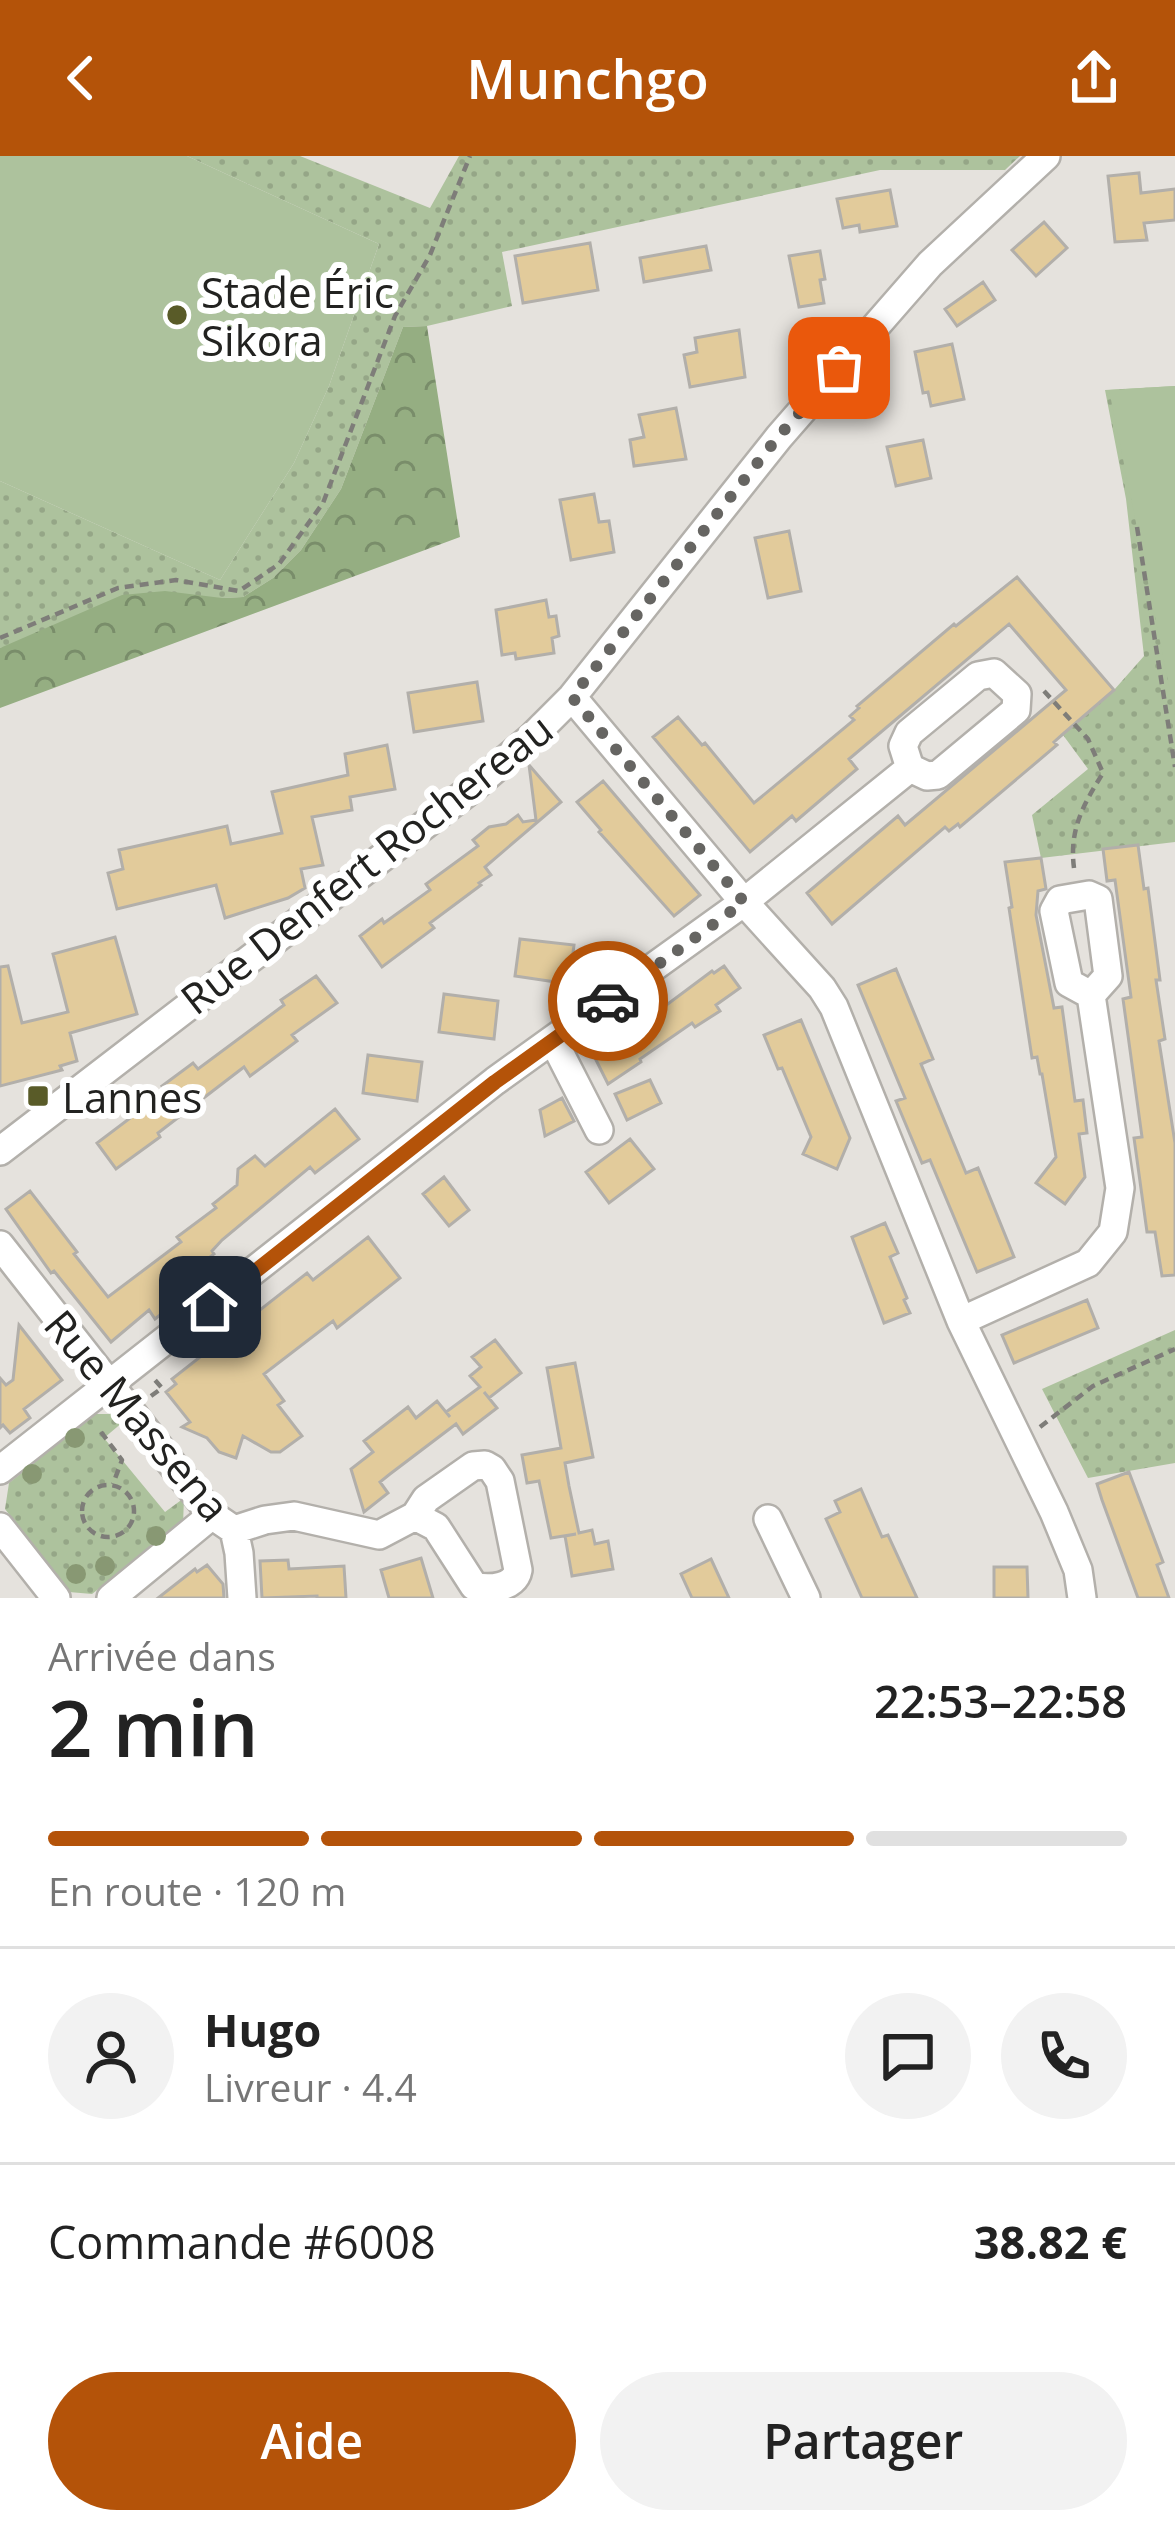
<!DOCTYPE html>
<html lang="fr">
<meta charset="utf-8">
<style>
:root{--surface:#fff;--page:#f2f2f2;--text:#222;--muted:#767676;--line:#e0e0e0;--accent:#b45309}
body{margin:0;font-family:"Open Sans",sans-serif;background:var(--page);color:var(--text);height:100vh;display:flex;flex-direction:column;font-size:45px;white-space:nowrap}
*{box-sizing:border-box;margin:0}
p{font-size:39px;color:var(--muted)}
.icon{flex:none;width:66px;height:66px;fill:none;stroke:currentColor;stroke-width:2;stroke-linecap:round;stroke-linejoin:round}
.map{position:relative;height:1442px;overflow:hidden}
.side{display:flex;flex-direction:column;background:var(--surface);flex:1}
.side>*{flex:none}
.pin{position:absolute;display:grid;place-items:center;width:102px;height:102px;color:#fff;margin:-51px;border-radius:24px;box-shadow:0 6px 18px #0006}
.courier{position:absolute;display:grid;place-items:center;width:120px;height:120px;margin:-60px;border:9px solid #b45309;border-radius:50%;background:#fff;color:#222;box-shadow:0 3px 15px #0007}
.summary em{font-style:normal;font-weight:600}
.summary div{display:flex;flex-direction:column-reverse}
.summary{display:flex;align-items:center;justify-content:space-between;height:204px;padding:0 48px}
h1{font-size:78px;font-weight:600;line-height:90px}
.bar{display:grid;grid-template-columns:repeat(4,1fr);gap:18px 12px;align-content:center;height:144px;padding:0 48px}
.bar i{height:15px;border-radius:9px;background:var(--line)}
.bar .on{background:var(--accent)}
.bar p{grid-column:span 4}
.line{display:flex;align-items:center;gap:30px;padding:0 48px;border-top:3px solid var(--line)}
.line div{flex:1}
.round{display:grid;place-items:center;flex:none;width:126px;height:126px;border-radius:63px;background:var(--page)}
.button{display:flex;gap:24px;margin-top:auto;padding:24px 48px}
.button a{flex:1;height:138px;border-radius:72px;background:var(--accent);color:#fff;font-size:48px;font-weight:600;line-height:138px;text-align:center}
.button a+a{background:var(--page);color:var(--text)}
header{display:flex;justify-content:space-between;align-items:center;height:156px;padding:0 48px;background:var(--accent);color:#fff;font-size:54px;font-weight:600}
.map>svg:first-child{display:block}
.grass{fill:url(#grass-dots)}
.forest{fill:url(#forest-crowns)}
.garden{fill:#adc29d}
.building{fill:#e2cb9b;stroke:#b2afaa;stroke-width:3}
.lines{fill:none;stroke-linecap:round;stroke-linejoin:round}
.street-casing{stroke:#b3b0ab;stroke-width:32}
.path{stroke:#7e7d79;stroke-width:4.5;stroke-dasharray:9 6;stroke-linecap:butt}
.street{stroke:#fff;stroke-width:27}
.tree{fill:#889873}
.done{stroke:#666562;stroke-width:12;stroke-dasharray:0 21.6}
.route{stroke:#b45309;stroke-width:15}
.poi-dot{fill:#595b28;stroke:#fff;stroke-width:4.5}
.labels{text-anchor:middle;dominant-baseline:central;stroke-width:12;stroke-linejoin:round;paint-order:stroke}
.poi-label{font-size:42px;fill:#222220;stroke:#fff;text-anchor:start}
.street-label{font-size:42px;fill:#222220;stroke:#fff}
</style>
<header><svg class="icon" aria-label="back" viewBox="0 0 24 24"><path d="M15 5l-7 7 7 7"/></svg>Munchgo<svg class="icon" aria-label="share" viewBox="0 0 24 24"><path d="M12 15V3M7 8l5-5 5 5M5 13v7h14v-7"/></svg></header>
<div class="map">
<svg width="1175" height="1442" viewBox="0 0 1175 1442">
<defs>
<pattern id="grass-dots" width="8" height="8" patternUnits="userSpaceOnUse" patternTransform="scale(3)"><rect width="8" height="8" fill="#adc29d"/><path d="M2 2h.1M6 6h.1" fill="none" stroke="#95a687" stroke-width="1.8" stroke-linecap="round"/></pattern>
<pattern id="forest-crowns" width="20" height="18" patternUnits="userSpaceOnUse" patternTransform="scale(3)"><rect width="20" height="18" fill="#95ae82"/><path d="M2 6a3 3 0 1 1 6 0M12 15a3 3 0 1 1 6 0" fill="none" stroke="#798d6a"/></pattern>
</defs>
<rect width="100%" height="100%" fill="#e5e2dd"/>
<path class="grass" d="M 187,0 L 300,0 L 430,52 L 459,0 L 1020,0 L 1005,14 L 880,14 L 502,96 L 512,150 L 427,170 L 403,171 L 341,333 L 301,394 L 273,422 L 243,441 L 222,442 L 0,492 L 0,325 L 220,424 L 294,307 L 329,230 L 379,88 Z
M 1175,230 L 1175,686 L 1041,702 L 1032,659 L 1088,613 L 1063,579 L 1114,534 L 1144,500 L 1126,343 L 1105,234 Z
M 1175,1174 L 1175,1307 L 1088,1322 L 1042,1233 Z
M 95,1258 L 116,1258 L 123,1266 L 104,1282 L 165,1356 L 184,1342 L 183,1368 L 92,1438 L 69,1436 L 5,1353 L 9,1327 Z"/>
<path class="forest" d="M 427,170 L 460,381 L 0,552 L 0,492 L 122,439 L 165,435 L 222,442 L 243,441 L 273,422 L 301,394 L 341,333 L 403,171 Z"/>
<path class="garden" d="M 0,0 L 187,0 L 379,88 L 329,230 L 294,307 L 220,424 L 0,325 Z
M 1175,230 L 1175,559 L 1109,234 Z"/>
<path class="building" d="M 1139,17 L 1141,37 L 1175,33 L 1175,64 L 1144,67 L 1147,84 L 1115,86 L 1108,20 Z
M 890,34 L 897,70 L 860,76 L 859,69 L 843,72 L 837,43 Z
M 1044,66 L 1067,92 L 1036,120 L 1012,94 Z
M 590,87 L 598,134 L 523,147 L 515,100 Z
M 706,90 L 711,114 L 644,126 L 640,102 Z
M 820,95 L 825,123 L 820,124 L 824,147 L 799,151 L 789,100 Z
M 983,126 L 995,144 L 957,170 L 945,153 Z
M 739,174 L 745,221 L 690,231 L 684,199 L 697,196 L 695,182 Z
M 952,188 L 964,243 L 931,250 L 928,236 L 923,237 L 915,196 Z
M 676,252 L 686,303 L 634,310 L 630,284 L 644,281 L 639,259 Z
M 923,284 L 931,322 L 896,330 L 887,291 Z
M 594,338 L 599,366 L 609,365 L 614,396 L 571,404 L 560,344 Z
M 789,375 L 801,435 L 768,442 L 755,382 Z
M 1017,421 L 1114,534 L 1063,578 L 1054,586 L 1057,589 L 960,671 L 958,668 L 949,675 L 945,671 L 832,768 L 807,737 L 898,660 L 905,669 L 1066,534 L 1009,468 L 849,603 L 857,613 L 796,665 L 792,660 L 750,696 L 653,581 L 678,561 L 702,589 L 705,587 L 754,647 L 854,564 L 850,560 L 859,552 L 857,550 L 954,468 L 956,470 Z
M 546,444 L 549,461 L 556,460 L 559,480 L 552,482 L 554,497 L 516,503 L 515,497 L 502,499 L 496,454 Z
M 477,526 L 483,565 L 414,576 L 408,537 Z
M 387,589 L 395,633 L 350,641 L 352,654 L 312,661 L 323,709 L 301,713 L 305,732 L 288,742 L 225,762 L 216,729 L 117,753 L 108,717 L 123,713 L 119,694 L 227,670 L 231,688 L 282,677 L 272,636 L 348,619 L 345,598 Z
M 529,609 L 561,646 L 485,711 L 491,719 L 479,727 L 481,729 L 430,767 L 434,772 L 382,811 L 360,780 L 382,763 L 384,767 L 430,734 L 426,728 L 478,690 L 473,684 L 489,671 L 506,668 L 518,659 L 523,666 L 536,664 Z
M 603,625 L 700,739 L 674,760 L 599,676 L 601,674 L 577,646 Z
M 1138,689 L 1144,733 L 1148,732 L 1160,824 L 1156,824 L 1165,883 L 1159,885 L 1175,987 L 1175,1119 L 1162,1120 L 1155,1076 L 1147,1076 L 1134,982 L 1142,981 L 1123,843 L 1131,841 L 1115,724 L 1107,725 L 1103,693 Z
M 1041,702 L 1046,733 L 1038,735 L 1036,759 L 1054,852 L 1062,851 L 1075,945 L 1083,944 L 1087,977 L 1079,978 L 1085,1021 L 1065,1048 L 1036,1027 L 1056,1001 L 1042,918 L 1040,918 L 1037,901 L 1032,902 L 1009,752 L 1012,751 L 1005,706 Z
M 115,781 L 137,858 L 70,877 L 77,905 L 60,910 L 62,914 L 0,930 L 0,811 L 8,810 L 22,867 L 68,856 L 53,798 Z
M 520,783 L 574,789 L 569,828 L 515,820 Z
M 724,810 L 740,832 L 716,849 L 720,855 L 695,871 L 692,867 L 640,903 L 641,906 L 608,928 L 591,894 L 637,871 L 712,815 L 714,817 Z
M 896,813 L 933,903 L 921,908 L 966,1017 L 978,1012 L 1014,1101 L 977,1116 L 930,1004 L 922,1007 L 896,945 L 905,942 L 858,829 Z
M 316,820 L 337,847 L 292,879 L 297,885 L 250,920 L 244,911 L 158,977 L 160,981 L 116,1013 L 97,987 L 166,935 L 162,930 L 193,907 L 198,913 L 284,849 L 281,844 Z
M 444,838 L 498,845 L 494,883 L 439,876 Z
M 801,864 L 850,982 L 837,1013 L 803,998 L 811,981 L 782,912 L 778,913 L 764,879 Z
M 368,899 L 422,906 L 417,945 L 363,937 Z
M 650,924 L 661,947 L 627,964 L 615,938 Z
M 562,942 L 574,965 L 545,980 L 540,954 Z
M 335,953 L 359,983 L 315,1017 L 310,1011 L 222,1084 L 212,1095 L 214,1098 L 166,1135 L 175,1147 L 155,1163 L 149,1154 L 111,1186 L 54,1115 L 51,1117 L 6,1053 L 30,1035 L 77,1096 L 74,1098 L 108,1141 L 181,1086 L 177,1081 L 216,1052 L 213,1048 L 237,1029 L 238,1013 L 255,1000 L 265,1010 Z
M 630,983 L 654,1013 L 609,1047 L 586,1016 Z
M 444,1021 L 469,1054 L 449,1070 L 423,1038 Z
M 885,1067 L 898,1097 L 890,1101 L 907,1142 L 904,1144 L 910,1157 L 884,1167 L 852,1081 Z
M 368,1081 L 400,1122 L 337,1172 L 333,1165 L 264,1218 L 284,1245 L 278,1249 L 302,1280 L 280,1296 L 271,1296 L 243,1280 L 236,1302 L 219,1296 L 207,1282 L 182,1271 L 190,1266 L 166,1236 L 176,1228 L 172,1223 L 307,1117 L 313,1124 Z
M 1087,1144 L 1098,1172 L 1014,1207 L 1002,1179 Z
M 19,1169 L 62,1224 L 24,1253 L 30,1262 L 10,1277 L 3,1269 L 0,1272 L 0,1222 L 6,1229 L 13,1224 Z
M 495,1184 L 521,1217 L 489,1242 L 484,1236 L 497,1252 L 463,1278 L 456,1268 L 390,1318 L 380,1326 L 388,1337 L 364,1356 L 351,1313 L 373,1296 L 364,1285 L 408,1251 L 416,1262 L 437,1245 L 450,1261 L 446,1256 L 480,1231 L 470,1220 L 481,1211 L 472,1201 Z
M 575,1207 L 593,1301 L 565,1307 L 569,1330 L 579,1377 L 592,1374 L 595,1388 L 608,1385 L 613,1413 L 572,1420 L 565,1380 L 576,1378 L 551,1382 L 539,1325 L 527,1327 L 522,1299 L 561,1292 L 547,1212 Z
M 1129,1316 L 1163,1406 L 1157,1409 L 1169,1442 L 1138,1442 L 1102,1344 L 1097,1328 Z
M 861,1333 L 882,1381 L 888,1379 L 917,1442 L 862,1442 L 826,1363 L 840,1356 L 835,1345 Z
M 421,1402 L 433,1442 L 389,1442 L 381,1414 Z
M 711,1403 L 729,1442 L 692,1442 L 681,1418 Z
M 288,1404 L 289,1413 L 344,1410 L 346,1442 L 317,1442 L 317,1440 L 262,1442 L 260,1405 Z
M 207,1409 L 223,1428 L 224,1442 L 158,1442 L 195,1413 L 197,1416 Z
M 994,1411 L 1027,1411 L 1028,1442 L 994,1442 Z"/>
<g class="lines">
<defs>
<path id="street" d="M 994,517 L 1017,538 L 1016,554 L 938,619 L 927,620 L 910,612 L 903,590 L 909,577 L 978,520 Z
M 572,541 L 744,746 L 822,832 L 834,851 L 961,1165 L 1054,1356 L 1078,1414 L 1082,1442
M 1089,739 L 1098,743 L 1108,820 L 1091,839 L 1069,827 L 1054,755 L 1060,744 Z
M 553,884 L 599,974
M 0,995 L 474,631 L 532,581 L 572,541 L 779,281 L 930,108 L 1046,0
M 0,1089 L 212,1359 L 234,1374 L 239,1397 L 242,1442
M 961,1165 L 1088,1107 L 1113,1076 L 1120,1032 L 1091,839
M 0,1314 L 495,925 L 744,746 L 910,612
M 768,1363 L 806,1442
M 0,1371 L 56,1442
M 234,1374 L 265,1364 L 294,1360 L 379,1379 L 415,1360 L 426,1343 L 473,1310 L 485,1309 L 492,1313 L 500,1325 L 518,1414 C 515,1432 489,1434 474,1430 L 436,1371 L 415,1360
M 111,1442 L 212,1359"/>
</defs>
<use href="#street" class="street-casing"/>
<path class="path" d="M 1137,371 L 1175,611
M 0,482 L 118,432 L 176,424 L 239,435 L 279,408 L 323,347 L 395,160 L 430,99 L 470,0
M 1044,535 L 1088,583 L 1103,617 C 1083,649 1069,674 1074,712
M 151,1240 L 162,1232 L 155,1224
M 1040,1271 L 1093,1230 L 1175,1193
M 101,1276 L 122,1304 L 113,1328
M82 1355a26 26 0 1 1 52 0a26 26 0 1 1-52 0Z"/>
<use href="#street" class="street"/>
</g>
<g class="tree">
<circle cx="75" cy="1282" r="10"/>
<circle cx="32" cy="1318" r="10"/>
<circle cx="156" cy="1380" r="10"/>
<circle cx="105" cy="1410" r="10"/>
<circle cx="76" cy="1418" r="10"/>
</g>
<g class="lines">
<path class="done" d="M 608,845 L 744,746 L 572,541 L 778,281 L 839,212"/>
<path class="route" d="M 210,1151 L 495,926 L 608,845"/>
</g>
<g class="poi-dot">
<circle cx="177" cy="159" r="12"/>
<rect x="26" y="928" width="24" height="24" rx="6"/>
</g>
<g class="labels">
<g class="poi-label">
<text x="201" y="135">Stade Éric<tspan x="201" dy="48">Sikora</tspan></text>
<text x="62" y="940">Lannes</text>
</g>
<g class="street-label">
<text transform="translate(366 707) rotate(-38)">Rue Denfert Rochereau</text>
<text transform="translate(138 1259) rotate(50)">Rue Massena</text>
</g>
</g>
</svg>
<div class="pin" style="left:839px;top:212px;background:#ea580c"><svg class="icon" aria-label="bag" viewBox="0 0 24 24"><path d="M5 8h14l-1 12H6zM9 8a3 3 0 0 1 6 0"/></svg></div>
<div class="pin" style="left:210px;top:1151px;background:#1f2937"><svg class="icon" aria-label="home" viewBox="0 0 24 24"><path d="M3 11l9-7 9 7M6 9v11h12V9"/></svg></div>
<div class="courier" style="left:608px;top:845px"><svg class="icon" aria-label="car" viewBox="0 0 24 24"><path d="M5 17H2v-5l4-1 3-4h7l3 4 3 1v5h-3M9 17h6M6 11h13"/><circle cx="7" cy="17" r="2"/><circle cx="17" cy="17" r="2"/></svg></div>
</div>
<section class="side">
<div class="summary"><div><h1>2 min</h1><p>Arrivée dans</p></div><em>22:53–22:58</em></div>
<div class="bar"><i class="on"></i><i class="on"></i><i class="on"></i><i></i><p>En route · 120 m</p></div>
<div class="line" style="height:216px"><a class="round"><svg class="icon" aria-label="person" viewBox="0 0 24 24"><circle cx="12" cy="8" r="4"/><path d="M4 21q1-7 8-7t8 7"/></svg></a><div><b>Hugo</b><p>Livreur · 4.4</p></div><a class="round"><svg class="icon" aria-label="chat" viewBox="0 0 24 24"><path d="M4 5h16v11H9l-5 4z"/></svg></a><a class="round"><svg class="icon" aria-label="phone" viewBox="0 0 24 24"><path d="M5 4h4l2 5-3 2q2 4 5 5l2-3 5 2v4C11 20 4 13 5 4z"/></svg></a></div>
<div class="line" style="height:156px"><div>Commande #6008</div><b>38.82 €</b></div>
<div class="button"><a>Aide</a><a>Partager</a></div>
</section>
